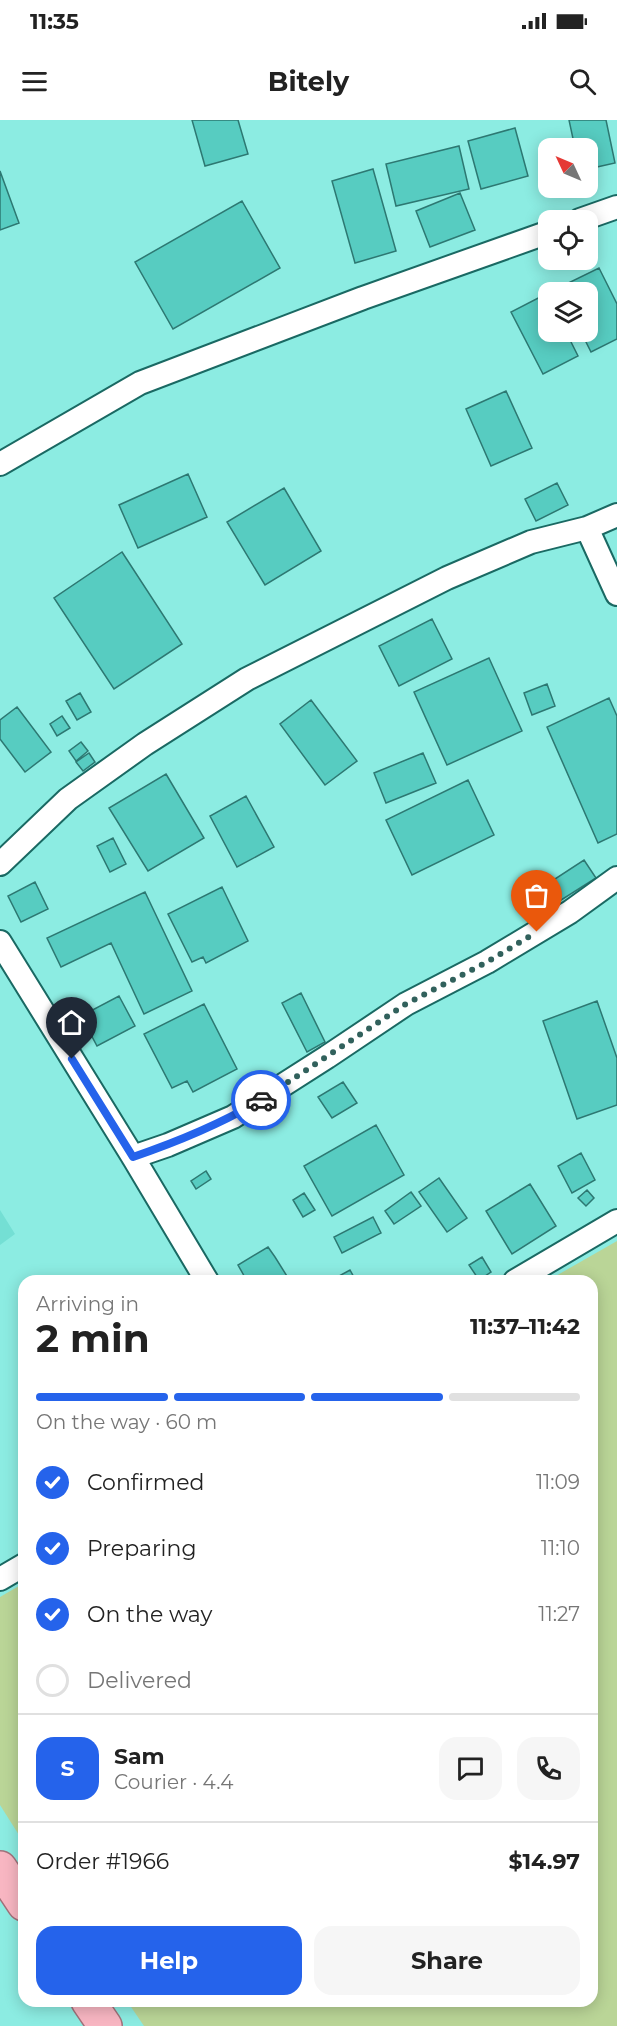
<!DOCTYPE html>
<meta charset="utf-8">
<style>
:root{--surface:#fff;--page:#f6f6f6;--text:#222;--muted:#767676;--line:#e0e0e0;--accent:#2563eb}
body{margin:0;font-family:Montserrat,sans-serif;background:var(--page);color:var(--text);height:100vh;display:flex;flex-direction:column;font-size:22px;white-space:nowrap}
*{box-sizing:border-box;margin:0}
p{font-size:20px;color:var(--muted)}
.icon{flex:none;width:33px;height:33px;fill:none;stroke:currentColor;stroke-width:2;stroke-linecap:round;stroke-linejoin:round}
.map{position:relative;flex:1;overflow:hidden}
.panel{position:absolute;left:18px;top:1155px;width:580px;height:732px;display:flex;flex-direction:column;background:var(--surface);border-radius:18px;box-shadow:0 3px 15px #0003}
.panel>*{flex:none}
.needle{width:39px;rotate:314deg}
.buttons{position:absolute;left:538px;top:18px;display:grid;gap:12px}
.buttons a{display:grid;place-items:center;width:60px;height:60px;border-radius:12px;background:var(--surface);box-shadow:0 3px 15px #0003;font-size:30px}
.pin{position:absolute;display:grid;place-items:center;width:51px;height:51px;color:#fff;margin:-62px -26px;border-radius:50% 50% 50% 0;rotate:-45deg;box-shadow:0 0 6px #0007}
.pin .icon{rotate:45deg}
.courier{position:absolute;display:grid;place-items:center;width:60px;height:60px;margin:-30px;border:4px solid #2563eb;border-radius:50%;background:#fff;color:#222;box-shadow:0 2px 8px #0007}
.overview em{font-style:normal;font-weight:700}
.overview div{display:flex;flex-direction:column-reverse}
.overview{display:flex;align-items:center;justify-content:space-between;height:102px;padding:0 18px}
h1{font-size:39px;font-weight:700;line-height:45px}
.bar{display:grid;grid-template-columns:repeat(4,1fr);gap:9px 6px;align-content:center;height:72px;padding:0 18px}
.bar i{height:8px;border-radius:4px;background:var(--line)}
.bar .current{background:var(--accent)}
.bar p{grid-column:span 4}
.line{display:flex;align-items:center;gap:15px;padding:0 18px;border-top:2px solid var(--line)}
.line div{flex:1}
.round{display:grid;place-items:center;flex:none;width:63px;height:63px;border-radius:18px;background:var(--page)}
ol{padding:0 18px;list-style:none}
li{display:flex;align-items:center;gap:18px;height:66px}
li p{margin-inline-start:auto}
li .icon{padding:6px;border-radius:50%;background:var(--accent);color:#fff;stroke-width:4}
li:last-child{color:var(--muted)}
li i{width:33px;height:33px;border:3px solid var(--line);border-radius:50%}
.button{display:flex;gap:12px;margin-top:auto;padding:12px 18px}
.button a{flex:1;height:69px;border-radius:18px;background:var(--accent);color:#fff;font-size:24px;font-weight:700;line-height:69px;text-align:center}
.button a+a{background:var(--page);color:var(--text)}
.status{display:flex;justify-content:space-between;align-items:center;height:42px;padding:0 30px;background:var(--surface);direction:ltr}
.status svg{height:16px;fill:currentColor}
header{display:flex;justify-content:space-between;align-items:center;height:78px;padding:0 18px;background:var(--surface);font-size:27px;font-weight:700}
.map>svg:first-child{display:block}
.built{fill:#74dfd4}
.green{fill:#bad597}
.building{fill:#57ccc1;stroke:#2d7872;stroke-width:1.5}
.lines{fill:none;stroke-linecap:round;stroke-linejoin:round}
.minor-casing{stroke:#1a6963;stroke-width:26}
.trunk-casing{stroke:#a0727b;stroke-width:36}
.minor{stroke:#fff;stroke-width:22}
.trunk{stroke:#f8b6c2;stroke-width:33}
.done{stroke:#31615c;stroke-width:6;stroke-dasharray:0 10.8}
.route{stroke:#2563eb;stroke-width:8}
</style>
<div class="status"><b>11:35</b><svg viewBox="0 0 49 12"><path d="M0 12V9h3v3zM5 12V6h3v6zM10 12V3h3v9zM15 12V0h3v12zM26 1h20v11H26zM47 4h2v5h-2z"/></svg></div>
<header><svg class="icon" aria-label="menu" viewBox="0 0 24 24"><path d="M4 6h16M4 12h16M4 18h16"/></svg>Bitely<svg class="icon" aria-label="search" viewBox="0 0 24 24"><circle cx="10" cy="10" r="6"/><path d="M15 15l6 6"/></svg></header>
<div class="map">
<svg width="617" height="1906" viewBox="0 0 617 1906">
<rect width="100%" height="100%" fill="#8cece2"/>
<path class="built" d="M 0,1090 L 15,1114 L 0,1125 Z"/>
<path class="green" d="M 617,1121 L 617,1906 L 144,1906 L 127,1881 L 592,1881 L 592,1161 L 547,1161 Z
M 24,1463 L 24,1723 L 0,1685 L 0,1477 Z"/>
<path class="building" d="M 192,0 L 238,0 L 248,34 L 205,46 Z
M 569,0 L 606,0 L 615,43 L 588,49 L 588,28 L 575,28 Z
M 515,8 L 528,56 L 481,69 L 468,21 Z
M 459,26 L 469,69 L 396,86 L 386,44 Z
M 373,49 L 396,131 L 355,143 L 332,61 Z
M 0,51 L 19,103 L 0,110 Z
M 460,73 L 475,110 L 430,127 L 416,91 Z
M 242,81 L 280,148 L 173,209 L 135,142 Z
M 599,148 L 617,184 L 617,219 L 591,232 L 581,212 L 588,212 L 588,172 L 562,172 L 560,167 Z
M 546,174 L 549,179 L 549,212 L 566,212 L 578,236 L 543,254 L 511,192 Z
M 506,271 L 532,328 L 491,346 L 466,289 Z
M 188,354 L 207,397 L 138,428 L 119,385 Z
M 557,363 L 568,385 L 536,401 L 525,379 Z
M 284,368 L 321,431 L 265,465 L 227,402 Z
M 122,432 L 182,524 L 114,569 L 54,478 Z
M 432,499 L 452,539 L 399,566 L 379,526 Z
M 489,538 L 522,611 L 447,645 L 414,572 Z
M 547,564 L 555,586 L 532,595 L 524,573 Z
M 80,573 L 91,592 L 77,600 L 66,581 Z
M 609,578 L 617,596 L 617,714 L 598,723 L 547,607 Z
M 311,580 L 357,641 L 325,665 L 280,604 Z
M 17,587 L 51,632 L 25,652 L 0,619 L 0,600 Z
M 62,596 L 70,608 L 57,616 L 50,604 Z
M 81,622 L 88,631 L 76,641 L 69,631 Z
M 89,633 L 95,642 L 83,651 L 76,642 Z
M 423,633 L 436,663 L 386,683 L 374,653 Z
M 166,654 L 204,718 L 148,751 L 109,688 Z
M 468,660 L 494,715 L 412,755 L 386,700 Z
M 246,676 L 274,727 L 237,747 L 210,696 Z
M 113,718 L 126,744 L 110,752 L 97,726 Z
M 584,740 L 596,758 L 547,789 L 535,772 Z
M 35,762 L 48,789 L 21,802 L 8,776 Z
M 222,767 L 248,821 L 206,843 L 203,837 L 192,842 L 168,794 Z
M 145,772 L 192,871 L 144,894 L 111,823 L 61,847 L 47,818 Z
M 301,873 L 325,922 L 307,932 L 282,883 Z
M 119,876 L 135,906 L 97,926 L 81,896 Z
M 597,881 L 617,938 L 617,985 L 577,999 L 543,901 Z
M 204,884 L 237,949 L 193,972 L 187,961 L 172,968 L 144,914 Z
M 343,962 L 357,983 L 332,998 L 318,977 Z
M 376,1005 L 404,1055 L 332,1096 L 304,1046 Z
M 581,1033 L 595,1060 L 572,1073 L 558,1046 Z
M 206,1051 L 211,1059 L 196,1069 L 191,1061 Z
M 439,1058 L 467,1098 L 447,1112 L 419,1072 Z
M 530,1064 L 556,1106 L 512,1134 L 486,1091 Z
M 587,1070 L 594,1078 L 586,1086 L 578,1078 Z
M 411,1072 L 421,1086 L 394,1104 L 385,1091 Z
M 304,1073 L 315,1090 L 303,1097 L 293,1080 Z
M 373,1097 L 381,1113 L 342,1133 L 334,1117 Z
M 268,1127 L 275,1137 L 290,1161 L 247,1161 L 238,1145 Z
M 482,1137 L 491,1152 L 479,1160 L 469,1145 Z
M 350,1150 L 356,1161 L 342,1161 L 339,1156 Z"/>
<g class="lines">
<defs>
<path id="minor" d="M 580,100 L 617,87
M 0,344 L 140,263 L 363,178 L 549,112
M 617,395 L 587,408 L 617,474
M 0,744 L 68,679 L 145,624 L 247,559 L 447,458 L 531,422 L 587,408
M 0,822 L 133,1037 L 207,1161
M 133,1037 L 168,1025 L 233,997 L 327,937 L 406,884 L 487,842 L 570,792 L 617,758
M 515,1161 L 617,1101
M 0,1459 L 24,1445"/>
<path id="trunk" d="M 0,1748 L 24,1784
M 88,1881 L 105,1906"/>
</defs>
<use href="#minor" class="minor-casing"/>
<use href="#trunk" class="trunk-casing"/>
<use href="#minor" class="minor"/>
<use href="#trunk" class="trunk"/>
</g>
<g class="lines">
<path class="done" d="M 261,980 L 406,884 L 487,842 L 537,812"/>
<path class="route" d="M 72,939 L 133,1037 C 177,1022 221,1004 261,980"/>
</g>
</svg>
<div class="buttons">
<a><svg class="needle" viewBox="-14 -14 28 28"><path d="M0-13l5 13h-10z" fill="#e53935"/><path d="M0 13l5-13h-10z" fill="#767676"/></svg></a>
<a><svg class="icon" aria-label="locate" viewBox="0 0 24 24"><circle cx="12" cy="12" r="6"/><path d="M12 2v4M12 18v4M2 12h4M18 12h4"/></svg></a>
<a><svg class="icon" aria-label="layers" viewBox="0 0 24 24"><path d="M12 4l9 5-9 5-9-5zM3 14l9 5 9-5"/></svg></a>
</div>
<div class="pin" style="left:537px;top:812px;background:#ea580c"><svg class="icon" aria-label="bag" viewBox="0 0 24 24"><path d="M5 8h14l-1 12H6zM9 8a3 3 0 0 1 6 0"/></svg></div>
<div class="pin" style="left:72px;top:939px;background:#1f2937"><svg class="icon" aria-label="home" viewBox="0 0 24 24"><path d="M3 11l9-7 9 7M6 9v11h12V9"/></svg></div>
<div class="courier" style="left:261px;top:980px"><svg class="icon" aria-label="car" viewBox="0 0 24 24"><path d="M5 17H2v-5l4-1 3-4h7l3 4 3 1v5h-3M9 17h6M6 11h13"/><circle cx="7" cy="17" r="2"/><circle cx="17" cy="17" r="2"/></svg></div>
<section class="panel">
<div class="overview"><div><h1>2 min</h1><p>Arriving in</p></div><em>11:37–11:42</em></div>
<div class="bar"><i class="current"></i><i class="current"></i><i class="current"></i><i></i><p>On the way · 60 m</p></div>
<ol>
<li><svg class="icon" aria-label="check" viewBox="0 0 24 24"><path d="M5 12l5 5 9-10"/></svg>Confirmed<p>11:09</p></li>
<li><svg class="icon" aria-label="check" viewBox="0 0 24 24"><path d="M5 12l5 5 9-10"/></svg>Preparing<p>11:10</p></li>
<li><svg class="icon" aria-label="check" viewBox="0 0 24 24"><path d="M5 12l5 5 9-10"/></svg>On the way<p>11:27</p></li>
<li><i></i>Delivered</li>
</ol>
<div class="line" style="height:108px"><b class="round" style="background:var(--accent);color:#fff">S</b><div><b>Sam</b><p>Courier · 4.4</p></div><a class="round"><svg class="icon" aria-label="chat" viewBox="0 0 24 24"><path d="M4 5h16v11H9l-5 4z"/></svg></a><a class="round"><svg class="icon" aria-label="phone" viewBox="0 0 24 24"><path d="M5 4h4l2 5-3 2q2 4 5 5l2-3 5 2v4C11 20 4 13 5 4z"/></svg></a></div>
<div class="line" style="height:78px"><div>Order #1966</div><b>$14.97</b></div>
<div class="button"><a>Help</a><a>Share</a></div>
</section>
</div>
